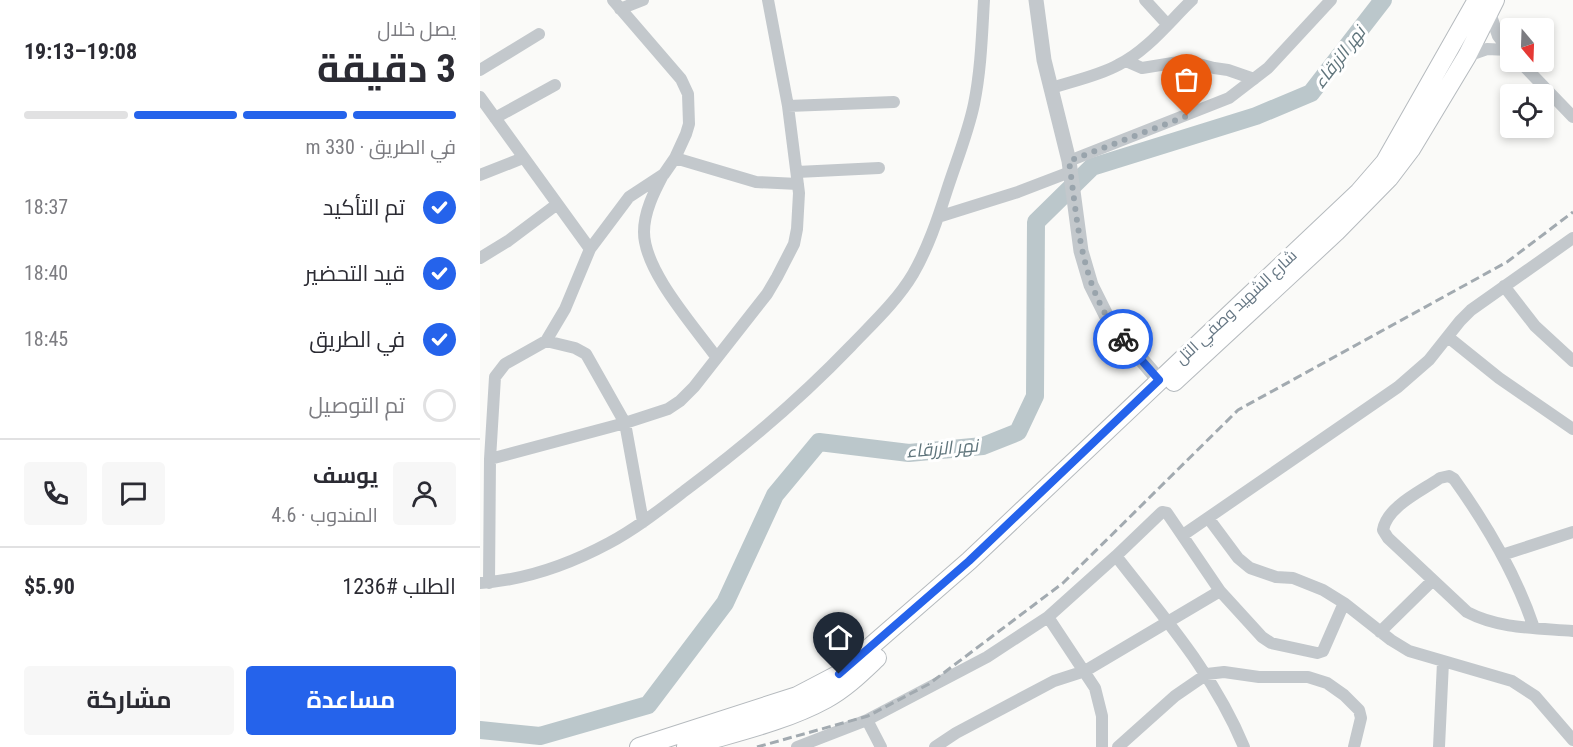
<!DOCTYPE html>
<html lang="ar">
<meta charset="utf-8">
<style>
:root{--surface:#fff;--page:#f7f7f7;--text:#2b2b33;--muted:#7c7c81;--line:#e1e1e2;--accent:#2563eb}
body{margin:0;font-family:"Roboto Condensed",Cairo,sans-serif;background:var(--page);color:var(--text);direction:rtl;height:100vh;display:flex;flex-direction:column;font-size:22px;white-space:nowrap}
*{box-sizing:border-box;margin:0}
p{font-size:20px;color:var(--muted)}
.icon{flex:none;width:33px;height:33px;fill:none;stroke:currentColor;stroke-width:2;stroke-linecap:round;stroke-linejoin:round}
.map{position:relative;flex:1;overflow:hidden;direction:ltr}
.drawer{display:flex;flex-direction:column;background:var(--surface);width:480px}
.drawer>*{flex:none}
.needle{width:39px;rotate:161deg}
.buttons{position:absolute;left:1020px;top:18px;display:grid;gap:12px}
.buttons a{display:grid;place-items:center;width:54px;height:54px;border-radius:6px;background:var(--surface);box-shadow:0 3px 9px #0003;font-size:30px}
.pin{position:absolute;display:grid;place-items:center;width:51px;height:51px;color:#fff;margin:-62px -26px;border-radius:50% 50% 50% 0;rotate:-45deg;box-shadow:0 0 6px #0007}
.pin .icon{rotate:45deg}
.courier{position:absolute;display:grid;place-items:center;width:60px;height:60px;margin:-30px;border:4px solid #2563eb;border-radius:50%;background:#fff;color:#222;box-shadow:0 2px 8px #0007}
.head em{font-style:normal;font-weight:700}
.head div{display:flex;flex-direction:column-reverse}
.head{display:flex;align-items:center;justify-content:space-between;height:102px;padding:0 24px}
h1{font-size:39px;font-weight:700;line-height:45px}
.bar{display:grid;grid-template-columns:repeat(4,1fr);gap:9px 6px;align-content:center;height:72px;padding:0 24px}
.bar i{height:8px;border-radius:4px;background:var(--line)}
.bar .active{background:var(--accent)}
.bar p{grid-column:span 4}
.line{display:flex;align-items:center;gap:15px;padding:0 24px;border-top:2px solid var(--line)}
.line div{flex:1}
.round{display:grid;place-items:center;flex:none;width:63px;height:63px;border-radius:6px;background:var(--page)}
ol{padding:0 24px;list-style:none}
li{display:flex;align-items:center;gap:18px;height:66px}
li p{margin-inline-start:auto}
li .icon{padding:6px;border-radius:50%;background:var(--accent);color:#fff;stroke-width:4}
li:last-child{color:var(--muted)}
li i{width:33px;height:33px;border:3px solid var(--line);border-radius:50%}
.primary-button{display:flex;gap:12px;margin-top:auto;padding:12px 24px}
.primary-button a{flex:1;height:69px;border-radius:6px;background:var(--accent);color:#fff;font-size:24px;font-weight:700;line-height:69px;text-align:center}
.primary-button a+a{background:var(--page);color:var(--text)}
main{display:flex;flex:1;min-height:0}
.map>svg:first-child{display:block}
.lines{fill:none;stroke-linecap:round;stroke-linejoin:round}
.river{stroke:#bbc7cb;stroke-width:18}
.primary-casing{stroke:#b5babe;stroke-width:20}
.minor{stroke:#c3c8cc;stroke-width:12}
.tertiary{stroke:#c3c8cc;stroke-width:15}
.primary{stroke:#fff;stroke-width:18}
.rail{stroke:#a2aab0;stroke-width:3;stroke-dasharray:9 4.5;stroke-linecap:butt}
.done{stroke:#99a4ac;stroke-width:6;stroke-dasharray:0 10.8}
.route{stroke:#2563eb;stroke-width:8}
.labels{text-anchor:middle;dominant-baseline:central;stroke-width:6;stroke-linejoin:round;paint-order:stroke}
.street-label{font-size:16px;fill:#657683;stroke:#fff}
.water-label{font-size:18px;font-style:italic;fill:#60757c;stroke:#fff}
</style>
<main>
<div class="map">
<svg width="1093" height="747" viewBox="0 0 1093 747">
<rect width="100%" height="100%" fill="#fafaf8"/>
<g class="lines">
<path class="river" d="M 0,730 L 60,736 L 168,705 L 245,603 L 295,495 L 339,442 L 429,453 L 503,446 L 538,432 L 555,396 L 556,222 L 612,167 L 776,116 L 831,93 L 903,0"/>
<defs>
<path id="primary" d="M 694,382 L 856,232 L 909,178 L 931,149 L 987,56 L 1015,0
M 159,747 L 317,696 L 359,674 L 489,561 L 879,192 L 905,162 L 997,0
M 206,747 C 252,733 304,722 346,699 C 366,688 381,673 397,658"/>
</defs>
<use href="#primary" class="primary-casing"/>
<path class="minor" d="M 665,0 L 687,24
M 140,9 L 163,0
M 1009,10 L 1018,36 L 1030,52
M 987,56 L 1007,49 L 1029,50
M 646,61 L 662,68 L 699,62 L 715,63 L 734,68 L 748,70 L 774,79
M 1040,62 L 1093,117
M 0,70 L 59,34
M 571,88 C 593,81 618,76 638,65 C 667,51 689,22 712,0
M 0,97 L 110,249
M 308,106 L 414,102
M 15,118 L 75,85
M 195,158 L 276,182 L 318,184
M 589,161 L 749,98 L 788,68 L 851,0
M 317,172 L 399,168
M 0,175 L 43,158
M 183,175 C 174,192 164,212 164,232 C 164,271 214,326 237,358
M 458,217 L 538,192 L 590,172
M 0,258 L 28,241 L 76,205
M 1024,286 L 1055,326 L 1093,361
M 968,337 L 1019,378 L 1093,429
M 66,341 L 95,348 L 106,354 L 145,423 L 163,522
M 10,459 L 145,423 L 188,409 L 200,401 L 214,387 L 287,294 L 297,277 L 314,244 L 317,229 L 319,193 L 308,106 L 288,0
M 729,519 L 758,558 L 770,568 L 796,577 L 813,578 L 843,590 L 864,603 L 911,640 L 929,651 L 1032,681 L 1055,696 L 1093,740
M 703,535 L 918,387 L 949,360 L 980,321 L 991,310 L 1093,238
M 1022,555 L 1093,532
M 636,556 C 684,618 734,674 764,747
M 0,583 C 45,580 90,564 129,543 C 157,528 182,508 207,489 C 266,445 320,399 371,346 C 392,324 417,301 433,274 C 448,248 458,218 467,190 C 476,162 488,133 494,104 C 501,70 502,34 504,0
M 9,583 L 10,459 L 15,377 L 25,364 L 66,341 L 85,309 L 110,249 L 149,197 L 184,174 L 195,158 L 206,134 L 209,124 L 208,94 L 201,79 L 133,0
M 568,617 L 615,688 L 622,716 L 622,747
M 1054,628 C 1036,574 1007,525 974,479 L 969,476 L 960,478 C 942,491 907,506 903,530 L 908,538 L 987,612 C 1019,629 1057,628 1093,631
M 900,632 L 952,581
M 317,747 L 387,720
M 401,747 L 387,720 L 507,657 L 568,617 L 636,556 L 682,512 L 687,513 L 740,591 L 782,637 L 791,643 L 837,653 L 843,651 L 864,603
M 455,747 L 476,733 L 574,681 L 605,671 L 740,591
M 638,747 L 695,696 L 727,674 L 744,672 L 779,677 L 828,677 L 847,683 L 864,695 L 879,710 L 881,718 L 874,747
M 959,747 L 963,662"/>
<path class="tertiary" d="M 556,0 L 564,60 L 589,161 L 601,251 L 611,285 L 630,323 L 679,380"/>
<use href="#primary" class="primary"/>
<path class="rail" d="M 277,747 L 388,716 L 449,684 L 583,583 L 758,410 L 1027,262 L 1093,212"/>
</g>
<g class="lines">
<path class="done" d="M 643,339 C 600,289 598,223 589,161 L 707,116"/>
<path class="route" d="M 359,674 L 489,561 L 679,380 L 643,339"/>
</g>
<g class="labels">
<g class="street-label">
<text transform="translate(756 307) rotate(-43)">شارع الشهيد وصفي التل</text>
</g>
<g class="water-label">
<text transform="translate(859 57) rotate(-52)">نهر الزرقاء</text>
<text transform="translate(462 448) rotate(-5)">نهر الزرقاء</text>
</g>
</g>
</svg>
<div class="buttons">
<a><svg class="needle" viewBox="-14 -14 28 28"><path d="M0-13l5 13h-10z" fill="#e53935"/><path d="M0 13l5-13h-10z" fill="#7c7c81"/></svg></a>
<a><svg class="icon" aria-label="locate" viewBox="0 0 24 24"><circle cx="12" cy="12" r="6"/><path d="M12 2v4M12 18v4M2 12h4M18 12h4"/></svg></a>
</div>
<div class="pin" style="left:707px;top:116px;background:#ea580c"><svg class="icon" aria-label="bag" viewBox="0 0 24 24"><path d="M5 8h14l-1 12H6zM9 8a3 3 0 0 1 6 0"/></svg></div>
<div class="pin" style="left:359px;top:674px;background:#1f2937"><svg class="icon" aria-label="home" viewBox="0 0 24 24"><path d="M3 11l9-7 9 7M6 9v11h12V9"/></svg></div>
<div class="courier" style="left:643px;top:339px"><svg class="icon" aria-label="bike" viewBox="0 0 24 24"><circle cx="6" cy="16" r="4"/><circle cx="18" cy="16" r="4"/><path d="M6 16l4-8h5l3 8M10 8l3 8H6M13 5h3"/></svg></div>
</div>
<section class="drawer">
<div class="head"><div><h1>3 دقيقة</h1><p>يصل خلال</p></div><em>19:08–19:13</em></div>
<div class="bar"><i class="active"></i><i class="active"></i><i class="active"></i><i></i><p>في الطريق · 330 m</p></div>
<ol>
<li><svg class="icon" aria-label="check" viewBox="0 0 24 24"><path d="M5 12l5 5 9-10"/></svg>تم التأكيد<p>18:37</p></li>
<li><svg class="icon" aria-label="check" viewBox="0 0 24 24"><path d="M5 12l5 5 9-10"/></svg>قيد التحضير<p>18:40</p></li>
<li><svg class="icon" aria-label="check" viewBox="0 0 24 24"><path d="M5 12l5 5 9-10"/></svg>في الطريق<p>18:45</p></li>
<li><i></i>تم التوصيل</li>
</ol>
<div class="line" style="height:108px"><a class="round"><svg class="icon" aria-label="person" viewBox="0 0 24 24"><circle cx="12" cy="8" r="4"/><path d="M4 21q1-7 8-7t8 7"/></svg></a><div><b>يوسف</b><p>المندوب · 4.6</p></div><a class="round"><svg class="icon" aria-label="chat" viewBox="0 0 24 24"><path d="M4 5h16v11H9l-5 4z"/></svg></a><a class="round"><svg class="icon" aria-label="phone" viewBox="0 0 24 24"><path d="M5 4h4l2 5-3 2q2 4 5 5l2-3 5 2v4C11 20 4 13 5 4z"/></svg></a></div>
<div class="line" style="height:78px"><div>الطلب #1236</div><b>$5.90</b></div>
<div class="primary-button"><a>مساعدة</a><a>مشاركة</a></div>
</section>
</main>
